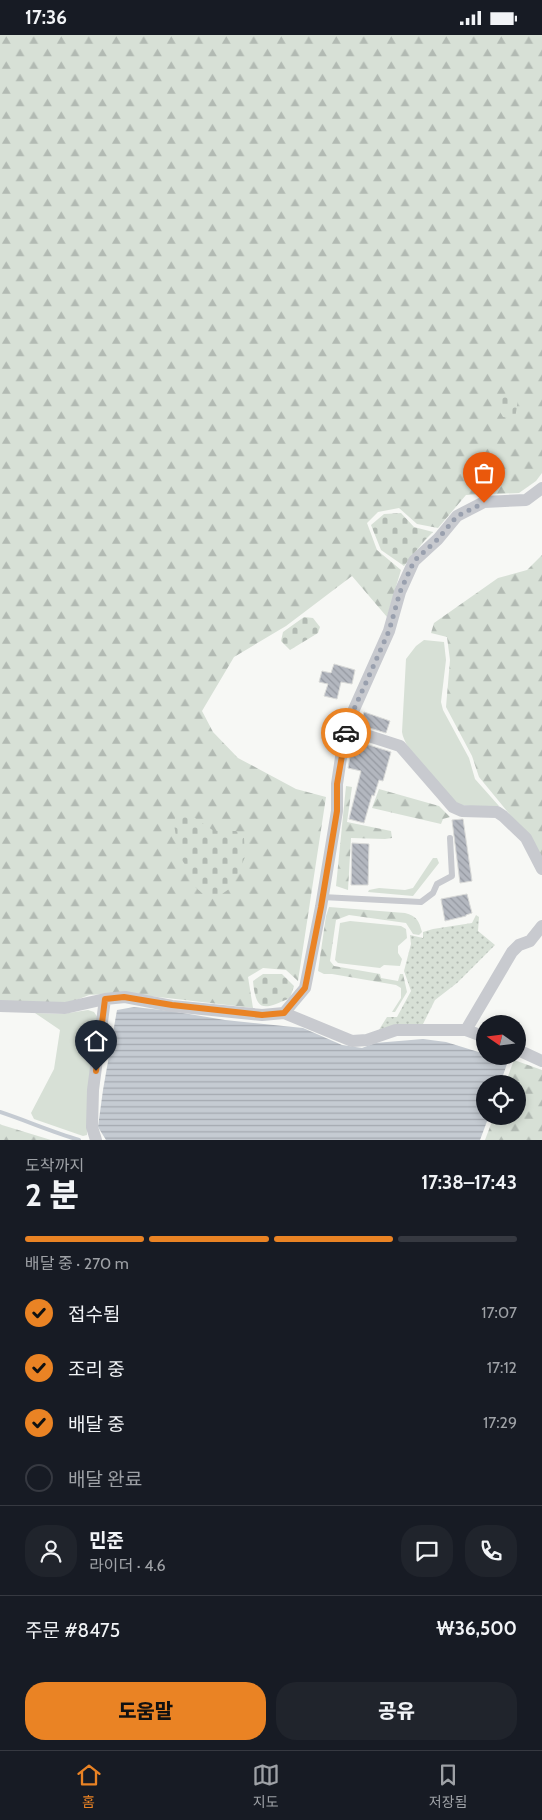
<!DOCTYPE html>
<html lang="ko">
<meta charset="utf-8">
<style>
:root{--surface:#171b24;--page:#20242c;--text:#f1f3f6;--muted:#9ea1a6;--line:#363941;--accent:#ea8324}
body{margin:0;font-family:Cabin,"Noto Sans KR",sans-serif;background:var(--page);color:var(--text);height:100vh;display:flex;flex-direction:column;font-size:19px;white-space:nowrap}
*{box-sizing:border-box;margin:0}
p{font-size:16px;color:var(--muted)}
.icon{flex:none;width:28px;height:28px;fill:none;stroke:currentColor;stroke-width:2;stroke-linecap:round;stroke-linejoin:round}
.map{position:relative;height:1105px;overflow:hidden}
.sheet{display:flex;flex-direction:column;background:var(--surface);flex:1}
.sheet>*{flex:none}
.needle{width:32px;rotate:284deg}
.tools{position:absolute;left:476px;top:980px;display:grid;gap:10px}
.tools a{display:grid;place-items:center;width:50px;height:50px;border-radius:50%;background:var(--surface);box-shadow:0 2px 8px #0003;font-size:25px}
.pin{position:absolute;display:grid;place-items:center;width:42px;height:42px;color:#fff;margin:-51px -21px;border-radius:50% 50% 50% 0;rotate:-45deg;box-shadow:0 0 5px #0007}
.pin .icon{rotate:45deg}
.courier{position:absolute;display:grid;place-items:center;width:50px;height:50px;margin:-25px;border:4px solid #ea8324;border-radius:50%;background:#fff;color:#222;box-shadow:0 1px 6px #0007}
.head em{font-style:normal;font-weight:800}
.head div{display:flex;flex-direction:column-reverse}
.head{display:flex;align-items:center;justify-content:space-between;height:85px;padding:0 25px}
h1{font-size:32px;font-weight:800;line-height:38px}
.bar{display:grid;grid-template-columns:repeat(4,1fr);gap:8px 5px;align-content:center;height:60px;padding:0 25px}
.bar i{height:6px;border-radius:4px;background:var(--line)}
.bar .active{background:var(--accent)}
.bar p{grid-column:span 4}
.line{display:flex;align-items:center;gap:12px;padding:0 25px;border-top:1px solid var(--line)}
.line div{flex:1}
.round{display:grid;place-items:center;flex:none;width:52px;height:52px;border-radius:20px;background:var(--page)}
ol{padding:0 25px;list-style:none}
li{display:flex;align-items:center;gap:15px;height:55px}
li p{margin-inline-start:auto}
li .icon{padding:5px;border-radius:50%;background:var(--accent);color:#111;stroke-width:4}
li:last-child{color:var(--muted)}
li i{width:28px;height:28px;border:2px solid var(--line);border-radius:50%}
.button{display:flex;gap:10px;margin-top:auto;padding:10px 25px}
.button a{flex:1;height:58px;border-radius:20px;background:var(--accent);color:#111;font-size:20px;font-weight:800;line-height:58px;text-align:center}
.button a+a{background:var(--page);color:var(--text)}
.status{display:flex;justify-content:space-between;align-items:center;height:35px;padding:0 25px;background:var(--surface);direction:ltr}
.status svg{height:14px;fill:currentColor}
.dock{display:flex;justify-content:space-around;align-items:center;height:70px;border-top:1px solid var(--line);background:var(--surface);font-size:14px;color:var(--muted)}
.dock a{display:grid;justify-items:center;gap:2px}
.dock .active{color:var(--accent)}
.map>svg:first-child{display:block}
.green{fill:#d7e0d6}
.forest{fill:url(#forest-firs)}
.cemetery{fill:url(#cemetery-stones)}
.garden{fill:url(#garden-dots)}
.water{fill:url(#water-rules)}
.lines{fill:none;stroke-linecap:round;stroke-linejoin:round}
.stream{stroke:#c5cbd2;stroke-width:4}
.building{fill:url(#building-back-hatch);stroke:#d9dad8}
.lane{stroke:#c8cacf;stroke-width:6}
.street{stroke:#c8cacf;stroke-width:12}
.done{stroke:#99a0ae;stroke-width:5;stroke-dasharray:0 9}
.route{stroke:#ea8324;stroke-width:6}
</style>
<div class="status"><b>17:36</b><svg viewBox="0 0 49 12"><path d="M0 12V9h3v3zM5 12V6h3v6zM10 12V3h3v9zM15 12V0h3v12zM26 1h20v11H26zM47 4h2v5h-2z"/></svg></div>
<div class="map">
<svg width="542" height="1105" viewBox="0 0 542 1105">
<defs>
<pattern id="forest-firs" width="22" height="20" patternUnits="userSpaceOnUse" patternTransform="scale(1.25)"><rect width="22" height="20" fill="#d7e0d6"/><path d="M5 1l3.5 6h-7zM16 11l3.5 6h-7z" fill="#b2bab3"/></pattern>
<pattern id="cemetery-stones" width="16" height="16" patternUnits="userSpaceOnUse" patternTransform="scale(1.25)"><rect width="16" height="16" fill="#d7e0d6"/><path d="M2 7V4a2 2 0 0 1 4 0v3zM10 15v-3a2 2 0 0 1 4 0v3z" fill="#b2bab3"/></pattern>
<pattern id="garden-dots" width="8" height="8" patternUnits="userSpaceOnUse" patternTransform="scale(1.25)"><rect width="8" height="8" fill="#d7e0d6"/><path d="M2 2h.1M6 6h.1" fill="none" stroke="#b2bab3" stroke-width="1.8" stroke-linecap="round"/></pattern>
<pattern id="water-rules" width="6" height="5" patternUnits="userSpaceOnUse" patternTransform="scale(1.25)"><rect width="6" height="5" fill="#c5cbd2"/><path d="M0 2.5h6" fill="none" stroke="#a4a9b0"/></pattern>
<pattern id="building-back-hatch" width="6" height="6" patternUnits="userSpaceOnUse" patternTransform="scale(1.25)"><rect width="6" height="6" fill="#b3b7bf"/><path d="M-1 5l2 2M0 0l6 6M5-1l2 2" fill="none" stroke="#9599a1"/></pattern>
</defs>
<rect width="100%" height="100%" fill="#f7f8f5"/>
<path class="green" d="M 424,605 L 444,607 L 446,625 L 441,667 L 443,675 L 469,723 L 475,744 L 499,771 L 494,773 L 459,770 C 444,754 405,718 402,697 L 406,624 L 416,611 Z
M 433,823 L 437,823 L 439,828 L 413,861 L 368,857 L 369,855 L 379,853 L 405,855 L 413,853 Z
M 350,886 L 401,891 L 406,894 L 407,903 L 398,911 L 398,918 L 402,924 L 400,931 L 384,930 L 380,933 L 338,928 L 335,925 L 340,888 Z
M 88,975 L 94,977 L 98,983 L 87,1061 L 87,1100 L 83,1101 L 34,1084 L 31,1078 L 54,1034 L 60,995 L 35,978 L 62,979 Z"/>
<path class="forest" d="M 0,0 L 542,0 L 542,438 L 536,446 L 519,458 L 466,460 L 438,493 L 417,489 L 399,473 L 378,477 L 367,488 L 377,515 L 401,535 L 387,582 L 352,541 L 286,591 L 234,622 L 202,676 L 213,697 L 238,723 L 296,754 L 326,762 L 298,946 L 286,935 L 263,933 L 248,942 L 253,973 L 124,958 L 89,960 L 64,970 L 0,966 Z
M 542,520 L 542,826 L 530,804 L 479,742 L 472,721 L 446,672 L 450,625 L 447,602 L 431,598 L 434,588 L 498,543 L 527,535 Z
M 346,751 L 352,752 L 347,787 L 391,796 L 392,803 L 385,804 L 351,803 L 348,855 L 336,851 Z
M 379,754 L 439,771 L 450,782 L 443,784 L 441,789 L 372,773 Z
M 329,872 L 405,878 C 417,881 419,886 422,897 L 419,900 L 413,899 L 406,888 L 349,880 L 336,885 L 330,926 L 334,931 L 380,939 L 381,943 L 398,946 L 400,939 L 403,939 L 407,957 L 395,977 L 392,977 L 401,963 L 401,953 L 396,950 L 332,939 L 324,939 L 318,936 L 326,881 Z
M 514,1025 L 542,1035 L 542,1105 L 485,1105 L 494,1081 L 518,1081 L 518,1049 L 505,1049 Z
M 0,1089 L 2,1090 L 51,1105 L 0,1105 Z"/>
<path class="cemetery" d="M 507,358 L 518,364 L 515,384 L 503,382 L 496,370 L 500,361 Z
M 401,478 L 414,492 L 433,497 L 425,505 L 404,531 L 381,515 L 371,490 L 384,479 Z
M 304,582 L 313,583 L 320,592 L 318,598 L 290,615 L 281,606 L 283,597 Z
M 189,779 L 214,796 L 236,796 L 244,803 L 245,822 L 232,852 L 222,859 L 203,859 L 193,850 L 189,835 L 179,821 L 174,789 L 176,780 Z
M 263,939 L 282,939 L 294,951 L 290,963 C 265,974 256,979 253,946 Z"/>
<path class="garden" d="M 476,880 L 479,882 L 478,896 L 495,910 L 457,948 L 435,965 L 421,993 L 377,998 L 387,982 L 397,982 L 411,956 L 404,936 L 411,909 L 410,900 L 423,903 L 423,897 L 433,894 L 472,888 Z"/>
<path class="water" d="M 134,972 L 171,976 L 225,985 L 303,993 L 342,1010 L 362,1013 L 375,1008 L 423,1004 L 446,1007 L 485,1019 L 485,1021 L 492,1021 L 508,1026 L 500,1049 L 485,1049 L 485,1081 L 489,1081 L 480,1105 L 106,1105 L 98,1092 L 103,1055 L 117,975 Z"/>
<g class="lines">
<path class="stream" d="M 0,1077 C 27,1086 52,1097 79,1105"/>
</g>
<path class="building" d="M 334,629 L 355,635 L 352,649 L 341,647 L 337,664 L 324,661 L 328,649 L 319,647 L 322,636 L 331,638 Z
M 364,677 L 390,686 L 386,698 L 360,690 Z
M 353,705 L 391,717 L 383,746 L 379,745 L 374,761 L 372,760 L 364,788 L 349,784 L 361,736 L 348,733 Z
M 463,784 L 472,846 L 460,848 L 452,785 Z
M 352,808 L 369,809 L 368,850 L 351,850 Z
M 467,859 L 472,878 L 466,880 L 466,881 L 445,886 L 441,864 Z"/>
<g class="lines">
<path class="lane" d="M 322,862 L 421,867 L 433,858 L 437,849 L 452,841 L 450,803"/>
<path class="street" d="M 347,694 L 400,711 L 453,772 L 462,776 L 497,777 L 503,781 L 526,803 L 542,834
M 0,971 L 65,973 L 105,964 L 125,962 L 172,971 L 262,980 L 284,978 L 305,953 L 321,872 L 337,776 L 337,749 L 343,709 L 351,681 L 389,596 L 400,557 L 414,526 L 438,504 L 457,481 L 484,467 L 526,465 L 542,453
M 284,978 L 352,1006 L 367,1005 L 396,995 L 466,995 L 485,1002
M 466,995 L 512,917 L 519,910 L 530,906 L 542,891
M 518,1015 L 542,1026
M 96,1105 L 92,1092 L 93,1055 L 105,964"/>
</g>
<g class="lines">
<path class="done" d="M 346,698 L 351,681 L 389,596 L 400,557 L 414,526 L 438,504 L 457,481 L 484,468"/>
<path class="route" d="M 96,1036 L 105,964 L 124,962 L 172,970 L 262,980 L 284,978 L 305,953 L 321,872 L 337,776 L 337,749 L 346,698"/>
</g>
</svg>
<div class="tools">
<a><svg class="needle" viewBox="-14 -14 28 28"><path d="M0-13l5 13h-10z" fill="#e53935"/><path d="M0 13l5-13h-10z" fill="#9ea1a6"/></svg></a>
<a><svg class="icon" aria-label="locate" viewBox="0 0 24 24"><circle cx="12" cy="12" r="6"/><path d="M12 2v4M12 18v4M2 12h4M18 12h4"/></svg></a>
</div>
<div class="pin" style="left:484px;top:468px;background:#ea580c"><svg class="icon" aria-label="bag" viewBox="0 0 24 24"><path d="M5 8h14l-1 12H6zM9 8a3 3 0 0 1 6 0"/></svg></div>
<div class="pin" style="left:96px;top:1036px;background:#1f2937"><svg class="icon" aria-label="home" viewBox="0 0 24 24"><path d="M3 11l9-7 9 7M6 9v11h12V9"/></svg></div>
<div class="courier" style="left:346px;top:698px"><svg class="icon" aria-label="car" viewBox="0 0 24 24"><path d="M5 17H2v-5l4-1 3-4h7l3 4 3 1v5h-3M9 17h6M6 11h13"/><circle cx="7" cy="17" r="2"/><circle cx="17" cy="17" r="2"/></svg></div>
</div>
<section class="sheet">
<div class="head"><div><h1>2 분</h1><p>도착까지</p></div><em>17:38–17:43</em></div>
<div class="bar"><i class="active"></i><i class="active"></i><i class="active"></i><i></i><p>배달 중 · 270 m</p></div>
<ol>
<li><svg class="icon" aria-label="check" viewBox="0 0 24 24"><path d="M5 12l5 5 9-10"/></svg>접수됨<p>17:07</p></li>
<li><svg class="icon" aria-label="check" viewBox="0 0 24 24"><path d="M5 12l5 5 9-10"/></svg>조리 중<p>17:12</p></li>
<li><svg class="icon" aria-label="check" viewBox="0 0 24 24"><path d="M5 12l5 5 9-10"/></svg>배달 중<p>17:29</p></li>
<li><i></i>배달 완료</li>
</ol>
<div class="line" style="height:90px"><a class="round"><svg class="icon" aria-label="person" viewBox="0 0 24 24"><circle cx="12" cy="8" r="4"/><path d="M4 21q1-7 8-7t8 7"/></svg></a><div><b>민준</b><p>라이더 · 4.6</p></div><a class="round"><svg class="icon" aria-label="chat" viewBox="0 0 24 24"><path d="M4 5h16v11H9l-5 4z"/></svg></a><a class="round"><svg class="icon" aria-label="phone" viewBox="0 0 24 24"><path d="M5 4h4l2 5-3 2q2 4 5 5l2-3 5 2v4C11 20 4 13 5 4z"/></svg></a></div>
<div class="line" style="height:65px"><div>주문 #8475</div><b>₩36,500</b></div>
<div class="button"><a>도움말</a><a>공유</a></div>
</section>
<nav class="dock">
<a class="active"><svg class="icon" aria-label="home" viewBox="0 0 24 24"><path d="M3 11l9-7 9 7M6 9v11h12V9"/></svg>홈</a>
<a><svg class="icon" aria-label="map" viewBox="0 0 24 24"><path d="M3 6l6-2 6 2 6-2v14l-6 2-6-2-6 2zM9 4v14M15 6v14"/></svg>지도</a>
<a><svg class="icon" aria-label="saved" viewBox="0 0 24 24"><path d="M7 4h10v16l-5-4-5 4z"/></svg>저장됨</a>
</nav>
